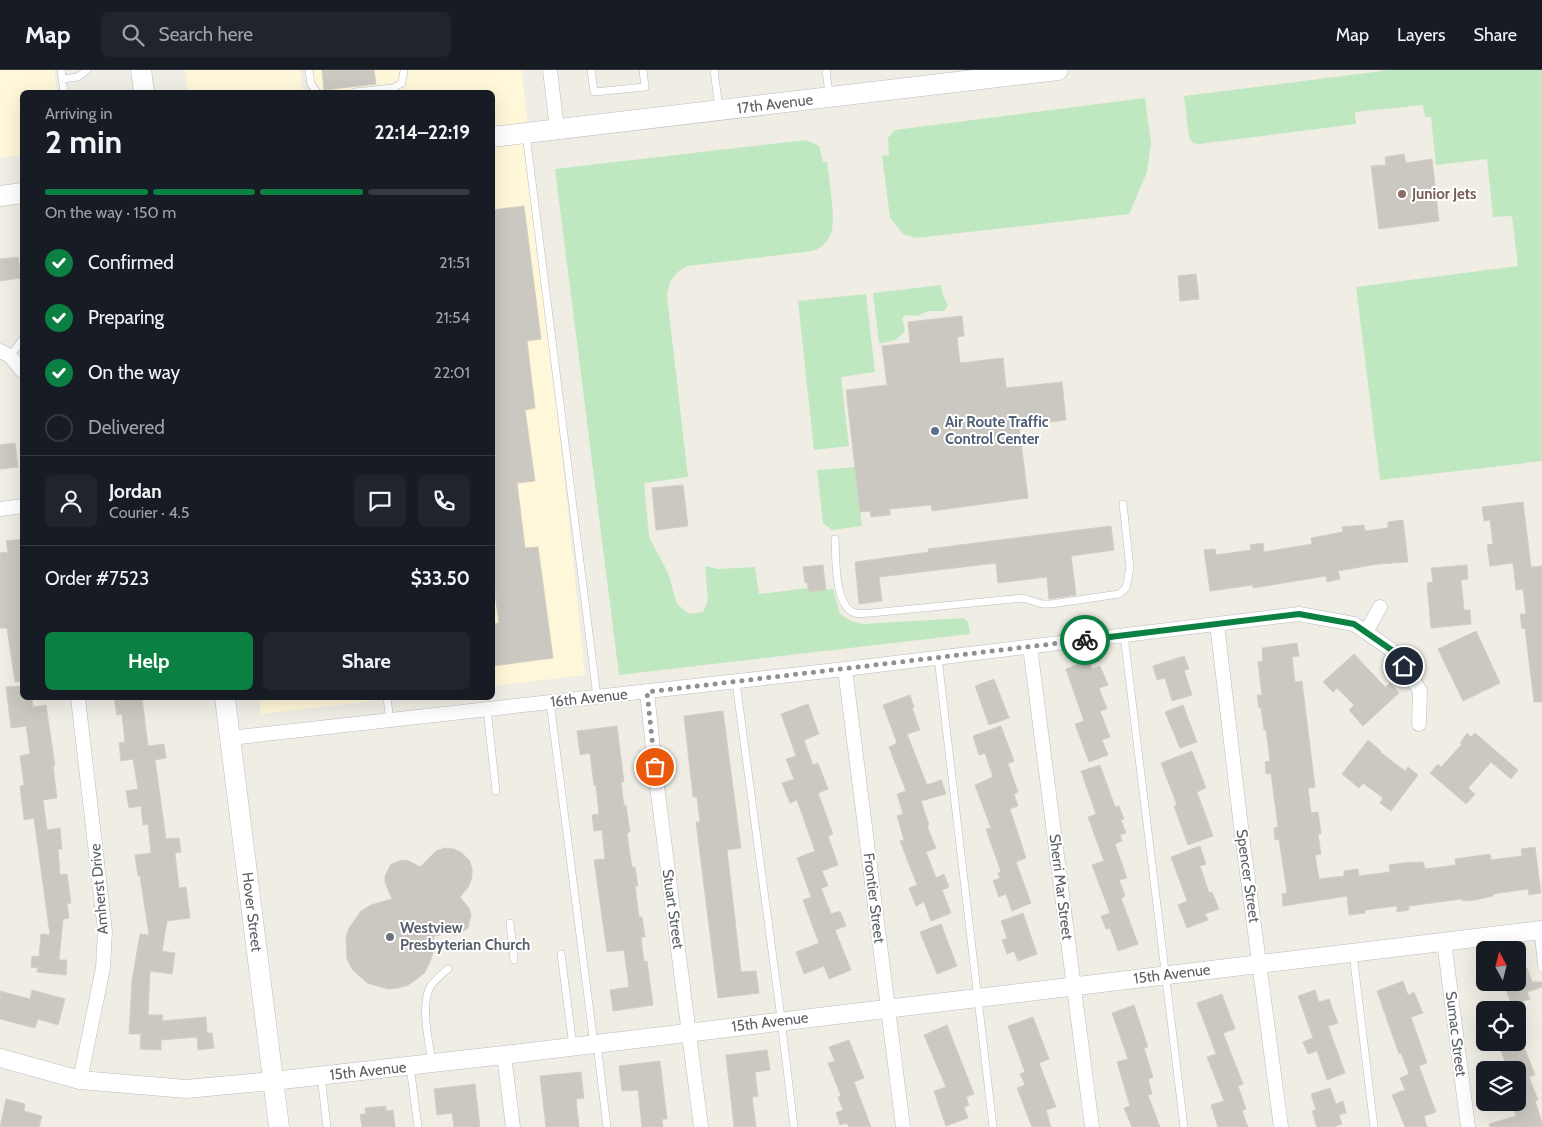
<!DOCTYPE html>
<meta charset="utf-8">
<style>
:root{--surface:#171b24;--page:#20242c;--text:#f1f3f6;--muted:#9ea1a6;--line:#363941;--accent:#0b8043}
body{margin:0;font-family:Cabin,sans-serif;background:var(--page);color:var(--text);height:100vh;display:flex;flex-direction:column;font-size:19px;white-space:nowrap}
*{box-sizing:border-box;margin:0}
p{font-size:16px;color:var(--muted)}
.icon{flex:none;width:28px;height:28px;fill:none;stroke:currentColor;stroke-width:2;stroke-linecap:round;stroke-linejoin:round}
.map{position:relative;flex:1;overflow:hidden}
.sheet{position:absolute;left:20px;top:20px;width:475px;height:610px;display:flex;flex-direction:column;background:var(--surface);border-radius:8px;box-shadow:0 5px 20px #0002}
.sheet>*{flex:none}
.needle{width:32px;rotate:353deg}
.controls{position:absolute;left:1476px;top:871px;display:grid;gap:10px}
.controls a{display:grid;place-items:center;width:50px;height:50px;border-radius:8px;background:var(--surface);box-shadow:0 5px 20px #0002;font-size:25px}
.pin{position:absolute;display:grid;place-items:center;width:42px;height:42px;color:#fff;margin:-21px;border:2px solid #fff;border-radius:50%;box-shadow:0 1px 5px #0007}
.courier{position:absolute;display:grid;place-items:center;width:50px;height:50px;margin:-25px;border:4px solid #0b8043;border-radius:50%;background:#fff;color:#222;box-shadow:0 1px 6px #0007}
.summary em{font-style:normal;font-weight:800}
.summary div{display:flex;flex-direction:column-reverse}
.summary{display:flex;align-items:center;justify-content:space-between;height:85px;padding:0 25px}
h1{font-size:32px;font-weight:800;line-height:38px}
.bar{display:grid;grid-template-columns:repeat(4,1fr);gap:8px 5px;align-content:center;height:60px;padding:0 25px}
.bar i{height:6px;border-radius:4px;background:var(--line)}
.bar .selected{background:var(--accent)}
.bar p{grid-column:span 4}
.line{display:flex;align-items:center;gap:12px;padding:0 25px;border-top:1px solid var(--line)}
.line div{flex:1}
.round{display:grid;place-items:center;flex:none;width:52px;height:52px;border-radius:8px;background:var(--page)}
ol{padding:0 25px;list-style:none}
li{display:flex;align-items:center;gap:15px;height:55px}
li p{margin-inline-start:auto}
li .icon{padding:5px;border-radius:50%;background:var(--accent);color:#fff;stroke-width:4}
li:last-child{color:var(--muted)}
li i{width:28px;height:28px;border:2px solid var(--line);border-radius:50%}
.action{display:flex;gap:10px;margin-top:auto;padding:10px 25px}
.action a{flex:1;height:58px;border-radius:8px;background:var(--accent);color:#fff;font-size:20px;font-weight:800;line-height:58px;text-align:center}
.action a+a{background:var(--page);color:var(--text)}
header{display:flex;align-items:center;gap:30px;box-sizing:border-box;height:70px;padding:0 25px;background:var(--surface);border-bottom:1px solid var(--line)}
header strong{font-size:24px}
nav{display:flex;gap:28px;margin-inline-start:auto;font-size:18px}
.search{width:350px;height:45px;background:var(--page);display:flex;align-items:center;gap:12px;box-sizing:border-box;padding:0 18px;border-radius:8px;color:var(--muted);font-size:19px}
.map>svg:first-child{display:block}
.commercial{fill:#fff7d9}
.green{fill:#bfe8c0}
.building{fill:#cac8c1;stroke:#d4cfc2}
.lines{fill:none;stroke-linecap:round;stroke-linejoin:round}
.service-casing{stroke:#b9bcc1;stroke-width:8}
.minor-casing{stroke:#b9bcc1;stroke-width:15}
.tertiary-casing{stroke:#b9bcc1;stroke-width:19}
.secondary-casing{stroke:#b9bdc3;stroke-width:21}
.service{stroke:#fff;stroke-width:7}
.minor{stroke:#fff;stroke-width:14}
.tertiary{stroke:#fff;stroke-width:18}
.secondary{stroke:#fff;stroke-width:20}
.done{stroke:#8f9191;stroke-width:5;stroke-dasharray:0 9}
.route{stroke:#0b8043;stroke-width:6}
.education-dot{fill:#8d6e63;stroke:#fff;stroke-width:2}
.service-dot{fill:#5c6f8a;stroke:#fff;stroke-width:2}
.worship-dot{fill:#6b7280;stroke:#fff;stroke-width:2}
.labels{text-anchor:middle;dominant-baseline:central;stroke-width:4;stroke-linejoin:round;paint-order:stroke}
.street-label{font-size:15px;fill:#5c6065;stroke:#fff}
.education-label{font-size:15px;font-weight:bold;fill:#785e54;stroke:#fff;text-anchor:start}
.service-label{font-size:15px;font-weight:bold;fill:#4e5e75;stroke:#fff;text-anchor:start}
.worship-label{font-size:15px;font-weight:bold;fill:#5b616d;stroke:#fff;text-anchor:start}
</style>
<header>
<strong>Map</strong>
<div class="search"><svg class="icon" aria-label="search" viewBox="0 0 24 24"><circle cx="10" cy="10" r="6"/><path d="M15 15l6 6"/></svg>Search here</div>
<nav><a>Map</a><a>Layers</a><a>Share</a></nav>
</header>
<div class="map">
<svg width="1542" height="1057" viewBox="0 0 1542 1057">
<rect width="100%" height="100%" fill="#efede4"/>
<path class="commercial" d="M 0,0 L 54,0 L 57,22 L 22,22 L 22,85 L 0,88 Z
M 185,0 L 300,0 L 303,22 L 188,22 Z
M 308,0 L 522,0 L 585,605 L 493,616 L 492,22 L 311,22 Z
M 259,628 L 398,628 L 261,644 Z"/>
<path class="green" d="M 1390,0 L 1542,0 L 1542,391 L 1380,410 L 1356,217 L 1518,196 L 1512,146 L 1493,147 L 1487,89 L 1436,95 L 1431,47 L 1425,47 L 1423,35 L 1355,42 L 1356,54 L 1199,74 L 1193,73 L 1189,67 L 1184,26 Z
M 1145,28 L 1151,73 L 1147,102 L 1129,144 L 916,168 L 903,164 L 890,148 L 882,86 L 889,85 L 888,68 L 895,60 Z
M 806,70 L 819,76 L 823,92 L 827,92 C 829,109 837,152 830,166 C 826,174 820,178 813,181 L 688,196 C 674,202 669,211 667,226 L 688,407 L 644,413 L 649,467 L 668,503 L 677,534 L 689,544 L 703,542 L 708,530 L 705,496 L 718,499 L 755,497 L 759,524 L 808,518 L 809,522 L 833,519 L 840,544 L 851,551 L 863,554 L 964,548 L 968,552 L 970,564 L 619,605 L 555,99 Z
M 941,215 L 942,222 L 948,236 L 944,241 L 928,241 L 918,246 L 906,245 L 902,248 L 905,260 C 897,271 892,272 879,273 L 873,223 Z
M 866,224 L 875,302 L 841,307 L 849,376 L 814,380 L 798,231 Z
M 855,397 L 862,456 L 832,460 L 823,453 L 817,400 Z"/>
<path class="building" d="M 322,0 L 374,0 L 376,14 L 324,20 Z
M 1404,84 L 1406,93 L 1432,89 L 1439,151 L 1379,159 L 1371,96 L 1386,95 L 1385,87 Z
M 524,136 L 541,269 L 527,271 L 535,338 L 525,340 L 535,411 L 517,413 L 525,478 L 538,477 L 553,588 L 492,596 L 492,554 L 499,553 L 492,501 L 492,140 Z
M 18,187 L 21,208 L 0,211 L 0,189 Z
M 1196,204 L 1199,229 L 1180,231 L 1178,206 Z
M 962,246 L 964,266 L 957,267 L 960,293 L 1003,288 L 1006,318 L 1062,312 L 1066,350 L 1019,356 L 1028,428 L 932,441 L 931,435 L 890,439 L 890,445 L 871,447 L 870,441 L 860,442 L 846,320 L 887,315 L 882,276 L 910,273 L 908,252 Z
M 15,373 L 18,397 L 0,399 L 0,375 Z
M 683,415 L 688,456 L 656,460 L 652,418 Z
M 1523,432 L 1531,497 L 1542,496 L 1542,632 L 1534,632 L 1525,558 L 1522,559 L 1520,544 L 1526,544 L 1523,519 L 1516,520 L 1513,493 L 1490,496 L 1487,475 L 1493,474 L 1490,450 L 1484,451 L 1482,437 Z
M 1403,450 L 1408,492 L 1378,494 L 1338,501 L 1340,509 L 1327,512 L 1326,506 L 1253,518 L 1253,515 L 1210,521 L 1204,480 L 1215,479 L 1216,485 L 1251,480 L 1250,475 L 1263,473 L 1264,482 L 1312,474 L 1311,468 L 1343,462 L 1342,457 L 1364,455 L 1365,461 L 1388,458 L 1388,452 Z
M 1111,456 L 1114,480 L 1071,486 L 1076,525 L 1049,529 L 1047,507 L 998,513 L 996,493 L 879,507 L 882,531 L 859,534 L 855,492 L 929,482 L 928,479 Z
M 22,469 L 22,611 L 15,612 L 7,558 L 0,558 L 0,483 L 8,482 L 6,471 Z
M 823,495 L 826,520 L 809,522 L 807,512 L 805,513 L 803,497 Z
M 1467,495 L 1468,509 L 1461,510 L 1464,540 L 1470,540 L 1471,554 L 1431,558 L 1427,513 L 1433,512 L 1431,498 Z
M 1476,561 L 1500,613 L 1463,631 L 1438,579 Z
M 1297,573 L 1299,586 L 1292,587 L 1295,612 L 1302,611 L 1315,717 L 1308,718 L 1311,743 L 1318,742 L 1321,764 L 1318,764 L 1321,784 L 1315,785 L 1319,809 L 1344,806 L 1344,801 L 1358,799 L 1359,806 L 1390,802 L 1389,795 L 1403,793 L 1423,792 L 1425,799 L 1456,795 L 1455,789 L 1490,784 L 1491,790 L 1506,788 L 1522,786 L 1521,779 L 1535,777 L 1541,823 L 1529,825 L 1528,819 L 1493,824 L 1493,826 L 1475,830 L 1463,831 L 1462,829 L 1409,836 L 1409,840 L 1397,842 L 1397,836 L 1365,840 L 1365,843 L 1349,845 L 1347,826 L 1283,836 L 1282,824 L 1287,823 L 1279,769 L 1275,770 L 1274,758 L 1278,757 L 1271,703 L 1266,704 L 1265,692 L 1270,691 L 1266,660 L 1264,660 L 1261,638 L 1259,638 L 1257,625 L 1262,625 L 1258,592 L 1263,591 L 1262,578 Z
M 1354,584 L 1385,617 L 1390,613 L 1399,623 L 1363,656 L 1349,640 L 1354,635 L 1337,618 L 1333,622 L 1323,612 Z
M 1184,586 L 1189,599 L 1184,600 L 1192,625 L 1172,631 L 1165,608 L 1157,610 L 1153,596 Z
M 1089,590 L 1092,599 L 1100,596 L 1108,615 L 1099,618 L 1107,639 L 1100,641 L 1110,667 L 1102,670 L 1108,685 L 1089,692 L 1075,654 L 1084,651 L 1066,599 Z
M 994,609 L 1009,648 L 989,655 L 975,616 Z
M 22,616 L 22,628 L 32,628 L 33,637 L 46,635 L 55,696 L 53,696 L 57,728 L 43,730 L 47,760 L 60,758 L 62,779 L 58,779 L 60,805 L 67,804 L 71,833 L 67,834 L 69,848 L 63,849 L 59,890 L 67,890 L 66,905 L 37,902 L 38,898 L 31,897 L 32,886 L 39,887 L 41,864 L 50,865 L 34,748 L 24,750 L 20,716 L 24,715 L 20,686 L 30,684 L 26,656 L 11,658 L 6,617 Z
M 910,625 L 914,637 L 912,638 L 920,660 L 907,664 L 927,715 L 941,710 L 946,724 L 921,731 L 929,755 L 927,756 L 936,778 L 926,782 L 936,808 L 944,804 L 949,817 L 942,820 L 951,843 L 931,851 L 924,832 L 916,836 L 909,818 L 917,815 L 900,771 L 904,770 L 897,746 L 903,744 L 897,724 L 906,721 L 889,677 L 897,673 L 883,635 Z
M 114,628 L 142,628 L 148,676 L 164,674 L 166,688 L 155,690 L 166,769 L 179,768 L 181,782 L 175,783 L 179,818 L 186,817 L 190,848 L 167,851 L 162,881 L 175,883 L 172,904 L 150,901 L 148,945 L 163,945 L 162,951 L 206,947 L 207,963 L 212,963 L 214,978 L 198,980 L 197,967 L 161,970 L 161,980 L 140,979 L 141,964 L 129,964 L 132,911 L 140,864 L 149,865 L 140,806 L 138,806 L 135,785 L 151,783 L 148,754 L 143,755 L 141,736 L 129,738 L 126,721 L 138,719 L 133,689 L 121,691 L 119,673 L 125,672 L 122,644 L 117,645 Z
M 808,634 L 819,664 L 804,670 L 813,695 L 818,693 L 828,719 L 818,723 L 833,764 L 828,766 L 838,795 L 822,801 L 828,816 L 821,818 L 831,844 L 840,841 L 846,856 L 835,860 L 851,900 L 829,909 L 824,896 L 804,904 L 796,882 L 819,873 L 803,830 L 811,827 L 797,788 L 815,781 L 797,730 L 790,733 L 782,713 L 794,709 L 786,689 L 796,686 L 781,644 Z
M 1183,635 L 1197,672 L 1180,678 L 1165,642 Z
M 723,641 L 741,778 L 727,780 L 741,902 L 756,901 L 759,923 L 718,928 L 696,752 L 700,752 L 697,727 L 693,727 L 684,646 Z
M 617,656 L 624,712 L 621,712 L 624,736 L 626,735 L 630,762 L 627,763 L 630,785 L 632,797 L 635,797 L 638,816 L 635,816 L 639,847 L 642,847 L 645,867 L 641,867 L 644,892 L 647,891 L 653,935 L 613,941 L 610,920 L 629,917 L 624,880 L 607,882 L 594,790 L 605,789 L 602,760 L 594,761 L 592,745 L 599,744 L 596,715 L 594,716 L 590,683 L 580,685 L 577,661 Z
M 1001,656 L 1014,691 L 1008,694 L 1018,722 L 1014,724 L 1018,736 L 1010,739 L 1026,788 L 1016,792 L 1031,833 L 1012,841 L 1006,824 L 999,827 L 993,811 L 1000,808 L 998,803 L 1001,802 L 986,759 L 991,758 L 975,715 L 993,707 L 985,683 L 979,685 L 973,666 Z
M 1467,663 L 1471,667 L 1475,663 L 1518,700 L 1511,709 L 1491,692 L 1468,718 L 1475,724 L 1466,734 L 1430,703 L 1438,694 L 1441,697 L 1462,674 L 1460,673 Z
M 1368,670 L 1381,681 L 1380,682 L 1405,701 L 1408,697 L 1418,705 L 1391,741 L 1380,733 L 1383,728 L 1363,713 L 1359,718 L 1342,704 Z
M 1192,681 L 1206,718 L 1197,722 L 1213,766 L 1188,775 L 1174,736 L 1177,735 L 1161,693 Z
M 1100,695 L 1115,737 L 1119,736 L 1124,749 L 1121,750 L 1126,763 L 1120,765 L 1122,771 L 1115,774 L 1127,808 L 1119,810 L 1125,826 L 1121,828 L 1138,874 L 1118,881 L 1110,858 L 1106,859 L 1101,846 L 1110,843 L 1092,795 L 1104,791 L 1088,747 L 1096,744 L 1081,701 Z
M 1200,776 L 1206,794 L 1200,796 L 1209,823 L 1212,822 L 1219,839 L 1205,844 L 1208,850 L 1187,858 L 1178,835 L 1187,831 L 1171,787 Z
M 445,778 L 454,779 L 462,783 L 469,790 L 472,798 L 472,807 L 469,816 L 460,827 L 469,838 L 471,845 L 468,858 L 457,865 L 445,864 L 434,866 L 433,882 L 430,892 L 425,902 L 417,909 L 408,915 L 398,918 L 388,919 L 367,913 L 352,899 L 347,889 L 346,868 L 349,858 L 361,841 L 371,835 L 392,829 L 385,812 L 385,806 L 391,794 L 402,790 L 409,791 L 420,797 L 436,781 Z
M 1023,843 L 1037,884 L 1018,891 L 1014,881 L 1007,884 L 1002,870 L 1007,868 L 1001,851 Z
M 941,854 L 957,896 L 937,904 L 920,862 Z
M 1527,898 L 1532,912 L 1542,912 L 1542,917 L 1527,922 L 1530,929 L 1512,935 L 1503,912 L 1518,912 L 1518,902 Z
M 1403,911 L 1408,925 L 1414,922 L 1423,943 L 1411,947 L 1427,993 L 1419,996 L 1436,1042 L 1424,1046 L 1427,1057 L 1405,1057 L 1392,1025 L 1405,1020 L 1400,1008 L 1409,1004 L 1401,983 L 1399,984 L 1377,921 Z
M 32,920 L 65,929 L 58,955 L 38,949 L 35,958 L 0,949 L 0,921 L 30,929 Z
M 1315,920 L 1319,932 L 1329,929 L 1338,953 L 1328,956 L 1345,1003 L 1327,1010 L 1317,981 L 1308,984 L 1303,972 L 1313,968 L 1298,926 Z
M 1222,924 L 1235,959 L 1223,963 L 1243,1014 L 1238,1016 L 1246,1039 L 1242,1041 L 1248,1057 L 1218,1057 L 1211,1035 L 1224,1031 L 1207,987 L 1216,984 L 1197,933 Z
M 1134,935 L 1148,977 L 1144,978 L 1153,1007 L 1148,1009 L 1152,1024 L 1148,1025 L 1160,1057 L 1132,1057 L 1124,1038 L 1130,1036 L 1117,992 L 1128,989 L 1112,943 Z
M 1033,947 L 1049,989 L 1039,993 L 1056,1037 L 1046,1040 L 1051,1057 L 1032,1057 L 1017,1018 L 1025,1015 L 1020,1004 L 1025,1002 L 1008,956 Z
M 947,955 L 974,1024 L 966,1027 L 969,1035 L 964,1037 L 968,1048 L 946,1056 L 934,1021 L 946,1017 L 924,965 Z
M 849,970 L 864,1008 L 854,1012 L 871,1057 L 849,1057 L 847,1053 L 840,1055 L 836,1043 L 843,1040 L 838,1027 L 841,1026 L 828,993 L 835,991 L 829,977 Z
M 1498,972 L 1522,972 L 1535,1005 L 1529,1007 L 1538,1030 L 1535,1031 L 1542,1052 L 1542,1057 L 1490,1057 L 1489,1054 L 1516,1046 L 1511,1032 L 1518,1032 L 1518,1000 L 1508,1000 Z
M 767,980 L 770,1000 L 755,1002 L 758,1026 L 752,1027 L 756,1057 L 734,1057 L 726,985 Z
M 660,991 L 667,1049 L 662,1049 L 663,1057 L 642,1057 L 638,1020 L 622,1021 L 619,996 Z
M 581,1002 L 584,1028 L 576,1029 L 579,1057 L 546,1057 L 540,1006 Z
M 475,1014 L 480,1057 L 454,1057 L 452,1043 L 437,1045 L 434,1019 Z
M 1330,1018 L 1336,1034 L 1343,1031 L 1346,1043 L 1339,1045 L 1342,1054 L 1333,1057 L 1317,1057 L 1312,1041 L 1316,1040 L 1311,1024 Z
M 6,1029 L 25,1034 L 24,1041 L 42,1046 L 39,1057 L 0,1057 Z
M 386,1036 L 386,1041 L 393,1040 L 395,1057 L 362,1057 L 360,1044 L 366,1044 L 365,1038 Z"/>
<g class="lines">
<defs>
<path id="service" d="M 61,0 L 64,22
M 309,0 L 311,14 L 317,22
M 591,0 L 594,22 L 645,17 L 643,0
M 714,0 L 719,39
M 826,0 L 829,24
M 62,9 L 78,7 L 87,0
M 355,22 L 393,18 L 402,13 L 404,0
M 526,64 L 597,627
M 10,286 L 22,270
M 835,469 C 836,487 834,537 855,543 C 859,544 866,543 871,543 L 1023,528 L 1042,534 L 1051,534 L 1119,524 L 1126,518 L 1130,498 L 1123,434
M 1124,565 L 1184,1057
M 938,588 L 993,1057
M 736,612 L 779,933 L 794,1057
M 387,628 L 390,651
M 550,632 L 594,974
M 487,639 L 496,721
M 510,853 L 514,890
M 1538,862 L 1542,898
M 561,884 L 573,976
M 1353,884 L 1374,1057
M 597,974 L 607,1057
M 432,993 C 429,972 421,939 429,919 C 433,911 441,905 448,899
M 410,996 L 418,1057
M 321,1006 L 327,1057"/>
<path id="minor" d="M 550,0 L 557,59
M 0,281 L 10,286 L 22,301
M 0,439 L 22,436
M 1217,554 L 1242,765 L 1281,1057
M 1366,562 L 1380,537
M 1030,577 L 1092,1057
M 845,599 L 903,1057
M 647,622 L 657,716 L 701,1057
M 78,628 L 105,861 L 103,898 L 80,1010
M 230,668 L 845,599 L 1299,544 L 1354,554 L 1396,583 L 1420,621 L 1419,654
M 1444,871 L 1468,1057
M 504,985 L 513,1057"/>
<path id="tertiary" d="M 0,988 L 80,1010 L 186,1019 L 273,1011 L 504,985 L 1542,860"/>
<path id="secondary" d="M 141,0 L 144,22
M 492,67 L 1058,0
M 0,126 L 22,123
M 225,628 L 279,1057"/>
</defs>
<use href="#service" class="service-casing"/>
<use href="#minor" class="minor-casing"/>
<use href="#tertiary" class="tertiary-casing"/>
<use href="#secondary" class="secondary-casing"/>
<use href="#service" class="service"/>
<use href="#minor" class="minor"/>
<use href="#tertiary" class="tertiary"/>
<use href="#secondary" class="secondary"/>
</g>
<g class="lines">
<path class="done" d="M 655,697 L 647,622 L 1085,570"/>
<path class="route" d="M 1085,570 L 1299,544 L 1354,554 L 1396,583 L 1404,596"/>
</g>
<circle class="education-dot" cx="1402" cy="124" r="5"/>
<circle class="service-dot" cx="935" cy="361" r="5"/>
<circle class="worship-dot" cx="390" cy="867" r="5"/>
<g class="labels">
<g class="street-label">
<text transform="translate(775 34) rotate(-7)">17th Avenue</text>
<text transform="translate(589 628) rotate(-6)">16th Avenue</text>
<text transform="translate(1248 806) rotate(82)">Spencer Street</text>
<text transform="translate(1061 817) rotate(83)">Sherri Mar Street</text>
<text transform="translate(99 819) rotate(-95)">Amherst Drive</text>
<text transform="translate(874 828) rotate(83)">Frontier Street</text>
<text transform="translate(673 839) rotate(82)">Stuart Street</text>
<text transform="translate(252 842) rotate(83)">Hover Street</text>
<text transform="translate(1172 904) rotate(-7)">15th Avenue</text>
<text transform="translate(770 952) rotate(-7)">15th Avenue</text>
<text transform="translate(1456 964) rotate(83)">Sumac Street</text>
<text transform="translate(368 1001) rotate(-6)">15th Avenue</text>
</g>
<g class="education-label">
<text x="1412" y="124">Junior Jets</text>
</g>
<g class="service-label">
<text x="945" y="352">Air Route Traffic<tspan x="945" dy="17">Control Center</tspan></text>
</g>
<g class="worship-label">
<text x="400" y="858">Westview<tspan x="400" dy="17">Presbyterian Church</tspan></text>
</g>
</g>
</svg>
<div class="controls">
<a><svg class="needle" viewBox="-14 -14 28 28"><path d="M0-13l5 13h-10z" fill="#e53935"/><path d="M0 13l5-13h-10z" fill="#9ea1a6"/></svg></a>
<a><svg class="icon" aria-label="locate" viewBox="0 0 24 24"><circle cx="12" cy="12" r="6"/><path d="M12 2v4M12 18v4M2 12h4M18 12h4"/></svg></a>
<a><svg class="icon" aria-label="layers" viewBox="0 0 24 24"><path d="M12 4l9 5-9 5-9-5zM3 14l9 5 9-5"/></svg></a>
</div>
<div class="pin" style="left:655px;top:697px;background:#ea580c"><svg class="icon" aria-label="bag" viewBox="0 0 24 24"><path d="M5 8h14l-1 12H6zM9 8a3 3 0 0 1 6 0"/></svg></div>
<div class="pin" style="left:1404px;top:596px;background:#1f2937"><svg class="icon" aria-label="home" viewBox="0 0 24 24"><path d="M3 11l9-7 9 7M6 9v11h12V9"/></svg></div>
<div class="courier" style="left:1085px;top:570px"><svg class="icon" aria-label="bike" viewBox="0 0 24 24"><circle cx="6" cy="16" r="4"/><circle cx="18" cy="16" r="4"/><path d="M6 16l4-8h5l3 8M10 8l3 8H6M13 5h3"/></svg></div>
<section class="sheet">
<div class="summary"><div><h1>2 min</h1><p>Arriving in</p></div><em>22:14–22:19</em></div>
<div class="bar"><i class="selected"></i><i class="selected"></i><i class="selected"></i><i></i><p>On the way · 150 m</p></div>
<ol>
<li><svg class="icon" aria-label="check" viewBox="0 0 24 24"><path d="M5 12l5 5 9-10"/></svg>Confirmed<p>21:51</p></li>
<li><svg class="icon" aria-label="check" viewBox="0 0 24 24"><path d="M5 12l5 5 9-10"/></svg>Preparing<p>21:54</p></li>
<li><svg class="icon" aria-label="check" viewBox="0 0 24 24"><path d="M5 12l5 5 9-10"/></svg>On the way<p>22:01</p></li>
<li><i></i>Delivered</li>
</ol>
<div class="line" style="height:90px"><a class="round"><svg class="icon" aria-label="person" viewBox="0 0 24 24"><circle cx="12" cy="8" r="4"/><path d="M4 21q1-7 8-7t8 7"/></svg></a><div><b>Jordan</b><p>Courier · 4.5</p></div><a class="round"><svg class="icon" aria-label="chat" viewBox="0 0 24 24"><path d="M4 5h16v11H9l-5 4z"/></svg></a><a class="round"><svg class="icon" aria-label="phone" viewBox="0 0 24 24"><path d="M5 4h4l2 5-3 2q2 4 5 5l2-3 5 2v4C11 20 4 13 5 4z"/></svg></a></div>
<div class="line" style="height:65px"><div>Order #7523</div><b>$33.50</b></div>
<div class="action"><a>Help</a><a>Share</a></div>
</section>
</div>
